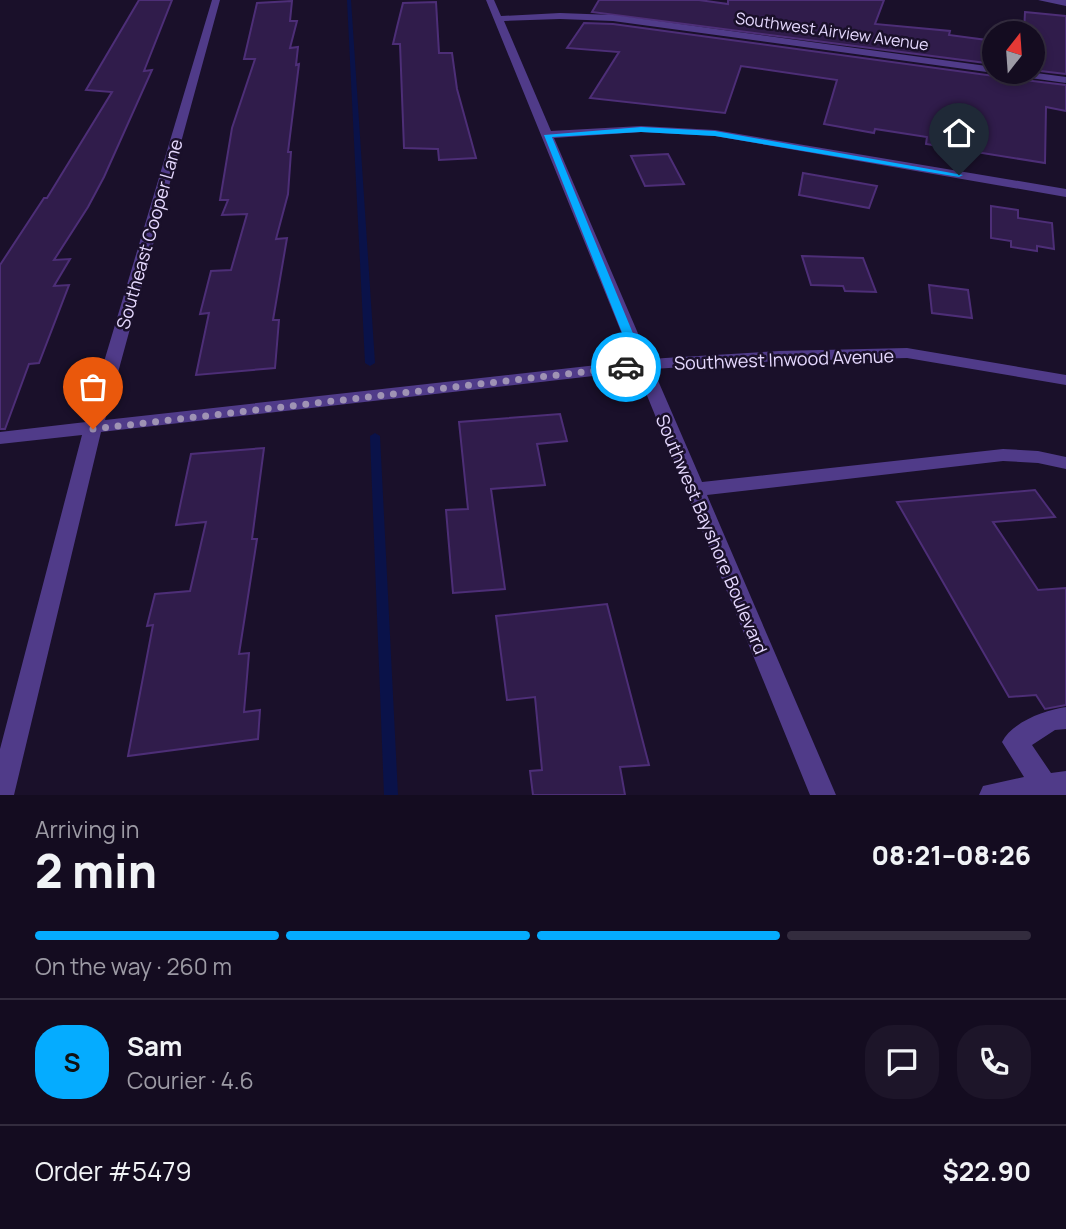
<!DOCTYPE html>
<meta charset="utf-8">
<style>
:root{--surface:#140c20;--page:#1d1529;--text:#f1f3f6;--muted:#9d9ba5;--line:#332c3e;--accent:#05acff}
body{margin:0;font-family:Manrope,sans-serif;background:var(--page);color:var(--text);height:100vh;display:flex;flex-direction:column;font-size:26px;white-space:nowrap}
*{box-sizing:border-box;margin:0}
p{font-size:23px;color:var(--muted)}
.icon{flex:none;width:38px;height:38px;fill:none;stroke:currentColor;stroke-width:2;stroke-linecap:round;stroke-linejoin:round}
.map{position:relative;height:795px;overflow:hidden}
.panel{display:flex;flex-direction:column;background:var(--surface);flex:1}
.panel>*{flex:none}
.needle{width:46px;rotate:17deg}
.controls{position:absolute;left:982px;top:21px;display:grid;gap:14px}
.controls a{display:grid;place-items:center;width:63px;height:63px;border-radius:50%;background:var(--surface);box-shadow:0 4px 10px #0003,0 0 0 2px var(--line);font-size:35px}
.pin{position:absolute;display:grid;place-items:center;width:60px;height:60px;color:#fff;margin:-72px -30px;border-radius:50% 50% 50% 0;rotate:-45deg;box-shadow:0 0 7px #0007}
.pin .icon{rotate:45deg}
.courier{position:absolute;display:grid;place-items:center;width:70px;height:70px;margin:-35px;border:5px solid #05acff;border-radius:50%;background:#fff;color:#222;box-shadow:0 2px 9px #0007}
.head em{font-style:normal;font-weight:800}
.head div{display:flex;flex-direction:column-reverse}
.head{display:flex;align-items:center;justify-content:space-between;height:119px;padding:0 35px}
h1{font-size:46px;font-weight:800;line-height:52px}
.bar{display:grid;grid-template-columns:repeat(4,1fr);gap:10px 7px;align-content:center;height:84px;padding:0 35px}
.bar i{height:9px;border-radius:5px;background:var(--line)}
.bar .current{background:var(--accent)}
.bar p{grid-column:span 4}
.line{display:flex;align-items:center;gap:18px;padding:0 35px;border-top:2px solid var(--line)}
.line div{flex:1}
.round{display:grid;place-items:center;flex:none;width:74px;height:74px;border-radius:28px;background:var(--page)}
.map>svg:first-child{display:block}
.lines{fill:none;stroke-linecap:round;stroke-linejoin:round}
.stream{fill:#0a1249;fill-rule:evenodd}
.building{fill:#301c4b;stroke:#4d2e77;stroke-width:2}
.minor{fill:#503b89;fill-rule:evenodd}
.route{fill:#05acff}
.done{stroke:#9f93b4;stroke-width:7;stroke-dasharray:0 12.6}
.labels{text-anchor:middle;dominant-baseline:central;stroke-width:5;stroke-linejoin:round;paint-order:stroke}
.far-street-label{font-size:16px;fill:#e6d9ff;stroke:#1a102a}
.street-label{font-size:18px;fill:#e6d9ff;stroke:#1a102a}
</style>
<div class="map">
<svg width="1066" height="795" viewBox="0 0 1066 795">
<rect width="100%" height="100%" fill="#1a102a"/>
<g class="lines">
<path class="stream" d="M 347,0 L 351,0 L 375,363 L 370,366 L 365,363 Z
M 375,433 L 380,436 L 398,795 L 384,795 L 370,436 Z"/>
</g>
<path class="building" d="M 139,0 L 172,0 L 144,71 L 152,70 L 104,177 L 88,207 L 54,260 L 70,259 L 54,286 L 69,285 L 39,363 L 29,364 L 5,429 L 0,429 L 0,265 L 44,198 L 47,198 L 112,92 L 86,90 Z
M 599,0 L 699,0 L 728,4 L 728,0 L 884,0 L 875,24 L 950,31 L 949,35 L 994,41 L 994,64 L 592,12 Z
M 292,1 L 290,21 L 297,21 L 290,48 L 298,47 L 296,65 L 299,64 L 288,152 L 291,152 L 288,194 L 276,239 L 287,238 L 273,320 L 279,320 L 275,368 L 196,375 L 209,313 L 200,314 L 211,271 L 231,270 L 247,214 L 222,215 L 228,200 L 220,200 L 232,128 L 255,59 L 244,59 L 257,3 Z
M 436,2 L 439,53 L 452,53 L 457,89 L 476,158 L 439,160 L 438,149 L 404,148 L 400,44 L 393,44 L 397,27 L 403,3 Z
M 1025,12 L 1066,16 L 1066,74 L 1032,70 L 1032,33 L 1024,33 Z
M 584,23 L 613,24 L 994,76 L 1000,72 L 1008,78 L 1066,85 L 1066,111 L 1046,107 L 1045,163 L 926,144 L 927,137 L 875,129 L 874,133 L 824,124 L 837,80 L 741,66 L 725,113 L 590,98 L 619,52 L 567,48 Z
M 668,154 L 684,184 L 645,186 L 631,156 Z
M 803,173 L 877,186 L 869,208 L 799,195 Z
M 991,206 L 1018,210 L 1018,218 L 1052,223 L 1054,249 L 1037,246 L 1037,251 L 1011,247 L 1011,241 L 991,238 Z
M 802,256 L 863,258 L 876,292 L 845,291 L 843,286 L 811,285 Z
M 929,285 L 968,290 L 972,318 L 932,313 Z
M 560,414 L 567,441 L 537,444 L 545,485 L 491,489 L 505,589 L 453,593 L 446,510 L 468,509 L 459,422 Z
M 264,448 L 252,539 L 257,539 L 239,654 L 249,653 L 244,712 L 260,710 L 258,739 L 128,756 L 153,625 L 147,626 L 155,594 L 190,591 L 206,522 L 176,525 L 191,454 Z
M 1035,490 L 1055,517 L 993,522 L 1038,590 L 1066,588 L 1066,705 L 1045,709 L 1036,695 L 1009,697 L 897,502 Z
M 607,604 L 649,765 L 620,767 L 625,795 L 533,795 L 530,771 L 542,770 L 535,697 L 507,700 L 496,616 Z"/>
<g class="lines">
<path class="minor" d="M 212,0 L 220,0 L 105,420 L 633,361 L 486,0 L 494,0 L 501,16 L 560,13 L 613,15 L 994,67 L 994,72 L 998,72 L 994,73 L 613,21 L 560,19 L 504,21 L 551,131 L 641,126 L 715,130 L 1066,189 L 1066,197 L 715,136 L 641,132 L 554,138 L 649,359 L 779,351 L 907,348 L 1066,375 L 1066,385 L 907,358 L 779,361 L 653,369 L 702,482 L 1003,449 L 1038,451 L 1066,457 L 1066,469 L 1038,463 L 1003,461 L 707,495 L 836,795 L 810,795 L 637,371 L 101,432 L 14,795 L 0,795 L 0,749 L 82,435 L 0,444 L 0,432 L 86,422 Z
M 1038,0 L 1066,0 L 1066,6 Z
M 1003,72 L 1029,72 L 1066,77 L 1066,83 L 1008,75 Z
M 1066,707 L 1066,729 L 1055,730 L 1032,745 L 1051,773 L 1066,771 L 1066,795 L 979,795 L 983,786 L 1024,777 L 1002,742 C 1012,722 1045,710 1066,707 Z"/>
</g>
<path class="route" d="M 641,127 L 715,131 L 963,175 L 959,177 L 715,136 L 641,132 L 552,137 L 646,365 L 640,369 L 622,369 L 622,365 L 634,363 L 544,135 Z"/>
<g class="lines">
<path class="done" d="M 93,429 L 626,367"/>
</g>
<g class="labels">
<g class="far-street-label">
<text transform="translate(832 31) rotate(8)">Southwest Airview Avenue</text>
</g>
<g class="street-label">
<text transform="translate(149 234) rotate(-74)">Southeast Cooper Lane</text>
<text transform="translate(784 359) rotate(-2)">Southwest Inwood Avenue</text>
<text transform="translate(712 534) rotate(67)">Southwest Bayshore Boulevard</text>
</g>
</g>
</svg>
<div class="controls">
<a><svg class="needle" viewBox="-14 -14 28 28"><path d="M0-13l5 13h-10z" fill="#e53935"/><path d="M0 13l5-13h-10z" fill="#9d9ba5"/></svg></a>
</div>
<div class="pin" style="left:93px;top:429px;background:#ea580c"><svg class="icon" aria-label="bag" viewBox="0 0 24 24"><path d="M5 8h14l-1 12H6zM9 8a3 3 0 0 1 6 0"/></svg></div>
<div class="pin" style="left:959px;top:175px;background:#1f2937"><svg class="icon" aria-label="home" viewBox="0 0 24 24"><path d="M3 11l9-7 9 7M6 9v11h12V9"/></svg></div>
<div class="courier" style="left:626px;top:367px"><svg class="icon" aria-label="car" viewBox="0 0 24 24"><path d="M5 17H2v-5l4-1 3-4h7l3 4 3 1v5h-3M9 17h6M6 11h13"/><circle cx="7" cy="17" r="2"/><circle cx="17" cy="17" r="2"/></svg></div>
</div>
<section class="panel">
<div class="head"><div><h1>2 min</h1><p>Arriving in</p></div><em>08:21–08:26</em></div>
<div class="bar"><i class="current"></i><i class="current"></i><i class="current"></i><i></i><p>On the way · 260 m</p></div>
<div class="line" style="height:126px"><b class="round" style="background:var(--accent);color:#111">S</b><div><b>Sam</b><p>Courier · 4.6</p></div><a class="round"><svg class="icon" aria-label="chat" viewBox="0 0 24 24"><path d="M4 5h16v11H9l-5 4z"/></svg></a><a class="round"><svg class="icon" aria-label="phone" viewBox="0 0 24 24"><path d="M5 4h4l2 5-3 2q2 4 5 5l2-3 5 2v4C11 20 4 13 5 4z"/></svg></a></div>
<div class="line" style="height:91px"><div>Order #5479</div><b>$22.90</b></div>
</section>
